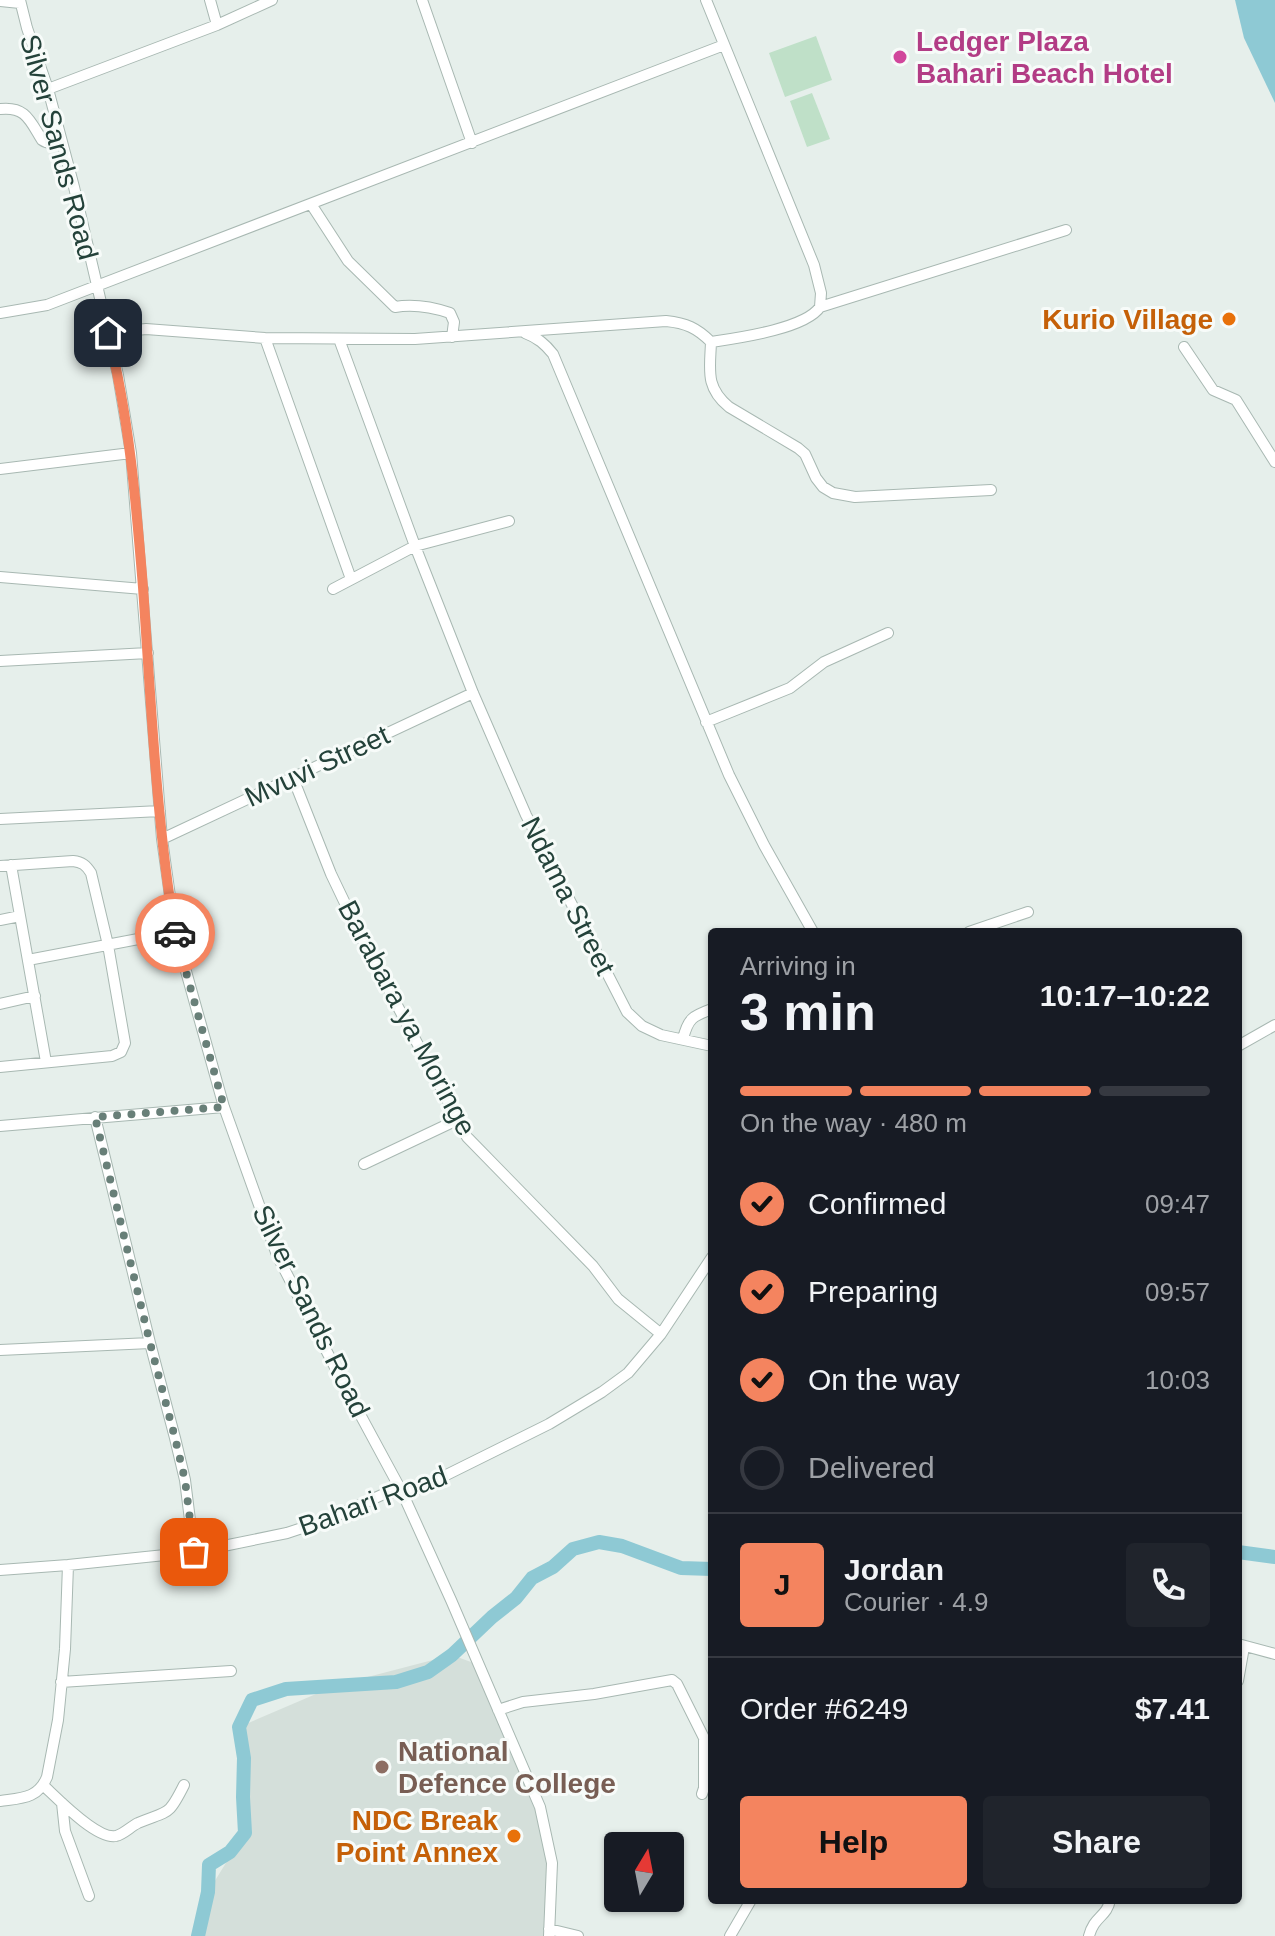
<!DOCTYPE html>
<meta charset="utf-8">
<style>
:root{--surface:#171b24;--page:#20242c;--text:#f1f3f6;--muted:#9ea1a6;--line:#363941;--accent:#f4845f}
body{margin:0;font-family:Helvetica,sans-serif;background:var(--page);color:var(--text);height:100vh;display:flex;flex-direction:column;font-size:30px;white-space:nowrap}
*{box-sizing:border-box;margin:0}
p{font-size:26px;color:var(--muted)}
.icon{flex:none;width:44px;height:44px;fill:none;stroke:currentColor;stroke-width:2;stroke-linecap:round;stroke-linejoin:round}
.map{position:relative;flex:1;overflow:hidden}
.sheet{position:absolute;left:708px;top:928px;width:534px;height:976px;display:flex;flex-direction:column;background:var(--surface);border-radius:8px;box-shadow:0 2px 6px #0004}
.sheet>*{flex:none}
.needle{width:52px;rotate:10deg}
.tools{position:absolute;left:604px;top:1832px;display:grid;gap:16px}
.tools a{display:grid;place-items:center;width:80px;height:80px;border-radius:8px;background:var(--surface);box-shadow:0 2px 6px #0004;font-size:40px}
.pin{position:absolute;display:grid;place-items:center;width:68px;height:68px;color:#fff;margin:-34px;border-radius:16px;box-shadow:0 4px 12px #0006}
.courier{position:absolute;display:grid;place-items:center;width:80px;height:80px;margin:-40px;border:6px solid #f4845f;border-radius:50%;background:#fff;color:#222;box-shadow:0 2px 10px #0007}
.head em{font-style:normal;font-weight:700}
.head div{display:flex;flex-direction:column-reverse}
.head{display:flex;align-items:center;justify-content:space-between;height:136px;padding:0 32px}
h1{font-size:52px;font-weight:700;line-height:60px}
.bar{display:grid;grid-template-columns:repeat(4,1fr);gap:12px 8px;align-content:center;height:96px;padding:0 32px}
.bar i{height:10px;border-radius:6px;background:var(--line)}
.bar .active{background:var(--accent)}
.bar p{grid-column:span 4}
.line{display:flex;align-items:center;gap:20px;padding:0 32px;border-top:2px solid var(--line)}
.line div{flex:1}
.round{display:grid;place-items:center;flex:none;width:84px;height:84px;border-radius:8px;background:var(--page)}
ol{padding:0 32px;list-style:none}
li{display:flex;align-items:center;gap:24px;height:88px}
li p{margin-inline-start:auto}
li .icon{padding:8px;border-radius:50%;background:var(--accent);color:#111;stroke-width:4}
li:last-child{color:var(--muted)}
li i{width:44px;height:44px;border:4px solid var(--line);border-radius:50%}
.action{display:flex;gap:16px;margin-top:auto;padding:16px 32px}
.action a{flex:1;height:92px;border-radius:8px;background:var(--accent);color:#111;font-size:32px;font-weight:700;line-height:92px;text-align:center}
.action a+a{background:var(--page);color:var(--text)}
.map>svg:first-child{display:block}
.built{fill:#d4dfda}
.green{fill:#bfe0c8}
.water{fill:#8ec9d4}
.lines{fill:none;stroke-linecap:round;stroke-linejoin:round}
.river{stroke:#8ec9d4;stroke-width:14}
.minor-casing{stroke:#a8b8b2;stroke-width:12}
.minor{stroke:#fff;stroke-width:10}
.done{stroke:#687f78;stroke-width:8;stroke-dasharray:0 14.4}
.route{stroke:#f4845f;stroke-width:10}
.hotel-dot{fill:#d1479c;stroke:#f7fbf9;stroke-width:3}
.food-dot{fill:#e8710a;stroke:#f7fbf9;stroke-width:3}
.education-dot{fill:#8d6e63;stroke:#f7fbf9;stroke-width:3}
.labels{text-anchor:middle;dominant-baseline:central;stroke-width:6;stroke-linejoin:round;paint-order:stroke}
.hotel-label{font-size:28px;font-weight:bold;fill:#b23c85;stroke:#f7fbf9;text-anchor:start}
.street-label{font-size:28px;fill:#24423a;stroke:#f7fbf9}
.food-label{font-size:28px;font-weight:bold;fill:#c56008;stroke:#f7fbf9;text-anchor:end}
.education-label{font-size:28px;font-weight:bold;fill:#785e54;stroke:#f7fbf9;text-anchor:start}
</style>
<div class="map">
<svg width="1275" height="1936" viewBox="0 0 1275 1936">
<rect width="100%" height="100%" fill="#e6efeb"/>
<path class="built" d="M 452,1655 L 479,1665 L 540,1807 L 552,1863 L 549,1936 L 191,1936 L 208,1892 L 245,1832 L 239,1727 L 337,1685 Z"/>
<path class="green" d="M 816,36 L 832,80 L 785,97 L 769,53 Z
M 812,93 L 830,139 L 807,147 L 790,101 Z"/>
<path class="water" d="M 1235,0 L 1275,0 L 1275,103 L 1244,38 Z"/>
<g class="lines">
<path class="river" d="M 1238,1552 L 1275,1557
M 198,1936 L 208,1892 L 209,1865 L 230,1852 L 245,1833 L 243,1797 L 244,1758 L 239,1727 L 252,1700 L 286,1689 L 396,1682 L 428,1672 L 452,1655 L 492,1617 L 516,1598 L 532,1578 L 553,1567 L 573,1549 L 599,1542 L 622,1546 L 681,1568 L 712,1569"/>
<defs>
<path id="minor" d="M 20,0 L 27,28 L 48,89 L 74,187 L 118,375 L 131,453 L 162,839 L 175,932 L 224,1107 L 277,1255 L 342,1381 L 402,1492 L 451,1600 L 540,1807 L 552,1863 L 549,1936
M 210,0 L 217,25
M 422,0 L 472,143
M 706,0 L 814,265 L 821,293 L 820,307
M 0,1 L 20,3
M 48,89 L 217,25 L 272,0
M 0,109 C 26,106 30,121 42,140 C 49,145 54,142 60,139
M 311,204 L 348,261 L 395,307 C 413,304 432,307 450,313 L 454,322 L 452,337
M 0,313 L 47,305 L 724,45
M 108,333 L 146,329 L 265,338 L 415,339 L 666,321 C 686,323 697,328 711,342 C 710,370 705,387 729,407 L 798,448 L 805,454 L 816,478 L 823,487 L 833,493 L 855,497 L 991,490
M 525,333 C 538,338 545,344 553,354 L 729,775 L 764,845 L 813,932
M 265,338 L 351,579
M 339,339 L 415,546 L 473,693 L 526,815 L 627,1012 L 642,1026 L 661,1035 L 712,1046
M 711,342 C 737,338 805,329 820,307 L 1066,230
M 1184,347 L 1213,390 L 1236,400 L 1275,462
M 0,469 L 131,453
M 0,577 L 143,589
M 333,589 L 415,546 L 509,521
M 0,661 L 148,653
M 706,722 L 790,688 L 824,662 L 888,633
M 293,778 L 331,874 L 364,943 L 467,1137 L 593,1266 L 618,1299 L 661,1334
M 0,819 L 160,811
M 162,839 L 473,693
M 11,865 L 46,1062
M 0,866 L 73,861 C 82,862 86,865 91,873 L 108,945 L 125,1043 L 121,1052 L 112,1056 L 0,1067
M 0,920 L 20,916
M 969,932 L 1028,912
M 28,960 L 175,932
M 0,1004 L 35,996
M 683,1039 C 688,1018 693,1016 712,1009
M 1238,1046 L 1275,1025
M 95,1117 L 150,1343 L 175,1438 L 185,1480 L 194,1552
M 0,1126 L 224,1107
M 364,1164 L 457,1120
M 0,1350 L 150,1343
M 0,1570 L 68,1565 L 194,1552 L 287,1533 L 329,1519 L 386,1493 L 414,1491 L 549,1424 L 602,1392 L 628,1373 L 661,1334 L 712,1257
M 1238,1644 L 1275,1654
M 1238,1681 L 1244,1647
M 61,1682 L 231,1671
M 498,1710 L 523,1702 L 594,1694 L 672,1680 L 677,1684 L 704,1738 L 704,1788 L 702,1794
M 44,1786 C 57,1798 97,1840 116,1836 C 124,1834 130,1827 138,1823 C 169,1810 168,1817 184,1785
M 0,1801 C 21,1798 38,1799 47,1777 L 58,1720 L 65,1649 L 68,1565
M 62,1803 L 65,1831 L 89,1896
M 549,1929 L 578,1936
M 730,1936 L 751,1900
M 1089,1936 C 1094,1916 1107,1917 1110,1900"/>
</defs>
<use href="#minor" class="minor-casing"/>
<use href="#minor" class="minor"/>
</g>
<g class="lines">
<path class="done" d="M 175,933 L 224,1107 L 95,1117 L 150,1343 L 175,1438 L 185,1480 L 194,1552"/>
<path class="route" d="M 108,333 C 129,417 136,501 143,587 C 151,702 156,819 175,933"/>
</g>
<circle class="hotel-dot" cx="900" cy="57" r="8"/>
<g class="food-dot">
<circle cx="1229" cy="319" r="8"/>
<circle cx="514" cy="1836" r="8"/>
</g>
<circle class="education-dot" cx="382" cy="1767" r="8"/>
<g class="labels">
<g class="hotel-label">
<text x="916" y="41">Ledger Plaza<tspan x="916" dy="32">Bahari Beach Hotel</tspan></text>
</g>
<g class="street-label">
<text transform="translate(59 147) rotate(75)">Silver Sands Road</text>
<text transform="translate(317 766) rotate(-25)">Mvuvi Street</text>
<text transform="translate(568 896) rotate(63)">Ndama Street</text>
<text transform="translate(407 1018) rotate(62)">Barabara ya Moringe</text>
<text transform="translate(311 1311) rotate(64)">Silver Sands Road</text>
<text transform="translate(373 1501) rotate(-20)">Bahari Road</text>
</g>
<g class="food-label">
<text x="1213" y="319">Kurio Village</text>
<text x="498" y="1820">NDC Break<tspan x="498" dy="32">Point Annex</tspan></text>
</g>
<g class="education-label">
<text x="398" y="1751">National<tspan x="398" dy="32">Defence College</tspan></text>
</g>
</g>
</svg>
<div class="tools">
<a><svg class="needle" viewBox="-14 -14 28 28"><path d="M0-13l5 13h-10z" fill="#e53935"/><path d="M0 13l5-13h-10z" fill="#9ea1a6"/></svg></a>
</div>
<div class="pin" style="left:194px;top:1552px;background:#ea580c"><svg class="icon" aria-label="bag" viewBox="0 0 24 24"><path d="M5 8h14l-1 12H6zM9 8a3 3 0 0 1 6 0"/></svg></div>
<div class="pin" style="left:108px;top:333px;background:#1f2937"><svg class="icon" aria-label="home" viewBox="0 0 24 24"><path d="M3 11l9-7 9 7M6 9v11h12V9"/></svg></div>
<div class="courier" style="left:175px;top:933px"><svg class="icon" aria-label="car" viewBox="0 0 24 24"><path d="M5 17H2v-5l4-1 3-4h7l3 4 3 1v5h-3M9 17h6M6 11h13"/><circle cx="7" cy="17" r="2"/><circle cx="17" cy="17" r="2"/></svg></div>
<section class="sheet">
<div class="head"><div><h1>3 min</h1><p>Arriving in</p></div><em>10:17–10:22</em></div>
<div class="bar"><i class="active"></i><i class="active"></i><i class="active"></i><i></i><p>On the way · 480 m</p></div>
<ol>
<li><svg class="icon" aria-label="check" viewBox="0 0 24 24"><path d="M5 12l5 5 9-10"/></svg>Confirmed<p>09:47</p></li>
<li><svg class="icon" aria-label="check" viewBox="0 0 24 24"><path d="M5 12l5 5 9-10"/></svg>Preparing<p>09:57</p></li>
<li><svg class="icon" aria-label="check" viewBox="0 0 24 24"><path d="M5 12l5 5 9-10"/></svg>On the way<p>10:03</p></li>
<li><i></i>Delivered</li>
</ol>
<div class="line" style="height:144px"><b class="round" style="background:var(--accent);color:#111">J</b><div><b>Jordan</b><p>Courier · 4.9</p></div><a class="round"><svg class="icon" aria-label="phone" viewBox="0 0 24 24"><path d="M5 4h4l2 5-3 2q2 4 5 5l2-3 5 2v4C11 20 4 13 5 4z"/></svg></a></div>
<div class="line" style="height:104px"><div>Order #6249</div><b>$7.41</b></div>
<div class="action"><a>Help</a><a>Share</a></div>
</section>
</div>
